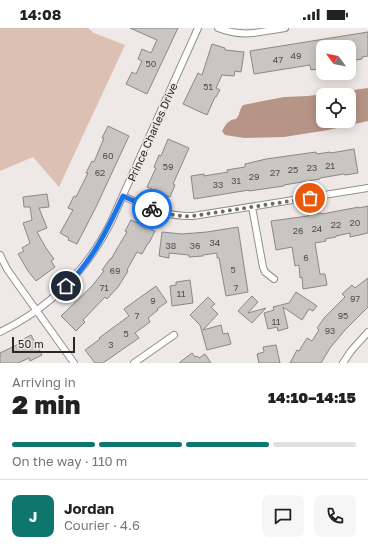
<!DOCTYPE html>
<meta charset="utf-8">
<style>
:root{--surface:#fff;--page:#f6f6f6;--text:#222;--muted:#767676;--line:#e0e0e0;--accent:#0f766e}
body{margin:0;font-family:"Golos Text",sans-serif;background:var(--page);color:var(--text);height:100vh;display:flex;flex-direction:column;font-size:15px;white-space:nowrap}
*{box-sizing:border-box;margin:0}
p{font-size:13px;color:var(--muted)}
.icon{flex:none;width:22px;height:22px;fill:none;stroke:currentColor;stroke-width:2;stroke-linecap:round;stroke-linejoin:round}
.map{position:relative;height:335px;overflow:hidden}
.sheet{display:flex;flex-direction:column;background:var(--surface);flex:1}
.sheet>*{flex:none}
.needle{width:26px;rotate:302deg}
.fabs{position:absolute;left:316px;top:12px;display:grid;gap:8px}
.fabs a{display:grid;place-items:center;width:40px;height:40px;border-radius:8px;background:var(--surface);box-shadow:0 2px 10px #0003;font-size:20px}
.scale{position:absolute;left:12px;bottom:10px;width:63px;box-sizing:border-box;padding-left:4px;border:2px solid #292726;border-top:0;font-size:11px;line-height:14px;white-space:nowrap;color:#292726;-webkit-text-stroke:3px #eee9e7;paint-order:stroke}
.pin{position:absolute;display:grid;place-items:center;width:34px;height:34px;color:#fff;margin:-17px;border:2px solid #fff;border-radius:50%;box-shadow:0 1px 4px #0007}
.courier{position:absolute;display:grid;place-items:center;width:40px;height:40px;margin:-20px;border:3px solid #1a73e8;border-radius:50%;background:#fff;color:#222;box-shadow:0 1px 5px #0007}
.overview em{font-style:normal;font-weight:800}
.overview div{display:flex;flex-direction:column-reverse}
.overview{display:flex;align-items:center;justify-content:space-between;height:68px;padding:0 12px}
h1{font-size:26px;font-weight:800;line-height:30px}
.bar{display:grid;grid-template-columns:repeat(4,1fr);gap:6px 4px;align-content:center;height:48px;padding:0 12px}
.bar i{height:5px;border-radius:3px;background:var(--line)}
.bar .selected{background:var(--accent)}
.bar p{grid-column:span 4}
.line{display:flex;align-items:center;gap:10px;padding:0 12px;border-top:1px solid var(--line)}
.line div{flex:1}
.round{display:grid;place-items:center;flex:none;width:42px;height:42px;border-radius:8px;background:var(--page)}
.status{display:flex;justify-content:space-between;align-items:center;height:28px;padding:0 20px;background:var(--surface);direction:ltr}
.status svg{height:11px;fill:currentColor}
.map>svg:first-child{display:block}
.green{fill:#dcc0b4}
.water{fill:#b79586;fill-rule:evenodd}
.building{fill:#c9c5c3;stroke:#8b8785}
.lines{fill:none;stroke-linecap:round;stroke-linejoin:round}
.street-casing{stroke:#938f8e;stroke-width:8}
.street{stroke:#fff;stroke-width:6}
.done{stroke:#6e6b6a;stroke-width:4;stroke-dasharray:0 7.2}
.route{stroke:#1a73e8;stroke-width:5}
.labels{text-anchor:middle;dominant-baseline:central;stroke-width:3;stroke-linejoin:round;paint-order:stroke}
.number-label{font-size:9px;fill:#514e4d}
.street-label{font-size:11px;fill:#292726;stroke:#eee9e7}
</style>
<div class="status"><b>14:08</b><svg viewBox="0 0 49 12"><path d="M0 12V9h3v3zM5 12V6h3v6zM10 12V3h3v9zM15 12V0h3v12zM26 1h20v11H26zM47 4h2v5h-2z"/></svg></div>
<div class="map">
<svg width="368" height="335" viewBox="0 0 368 335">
<rect width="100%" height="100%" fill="#eee9e7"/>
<path class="green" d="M 0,0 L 88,0 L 94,5 L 125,17 L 59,159 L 33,129 L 0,143 Z"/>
<path class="water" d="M 368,60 L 368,93 L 328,102 L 284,109 L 244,110 L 225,107 L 222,103 C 226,97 227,92 236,91 C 240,87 239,82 243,77 L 284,69 L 308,68 ZM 323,67 L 349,67 L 349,93 L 323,93 Z"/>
<path class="building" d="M 130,0 L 178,0 L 147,66 L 126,56 L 132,44 L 136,46 L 142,33 L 138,31 L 142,21 L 151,25 L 157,12 Z
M 368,4 L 368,28 L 362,29 L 362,31 L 349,33 L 349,19 L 323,19 L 323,40 L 311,42 L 310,37 L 254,46 L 250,23 Z
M 212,16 L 225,20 L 225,22 L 244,24 L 241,44 L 235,43 L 234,48 L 222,47 L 216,60 L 220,62 L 216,69 L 215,69 L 207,87 L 183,76 L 198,45 L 202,47 Z
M 108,98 L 129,108 L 96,179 L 77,216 L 68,212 L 69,210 L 60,205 L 73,182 L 68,180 L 74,168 L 76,169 L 88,145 L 86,145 L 92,133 L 94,134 L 104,110 L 102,110 Z
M 168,111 L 189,120 L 173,156 L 175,157 L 170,169 L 147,159 L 156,140 L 154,139 L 159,127 L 161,128 Z
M 354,121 L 358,145 L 345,147 L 344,146 L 320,150 L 320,151 L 284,157 L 284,158 L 249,163 L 249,162 L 194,171 L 191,148 L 204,146 L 204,148 L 228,144 L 227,142 L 245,139 L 245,136 L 266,131 L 316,124 L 317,126 L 330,124 L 331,125 Z
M 47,166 L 49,179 L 39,180 L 47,200 L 37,204 L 46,220 L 54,231 L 51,233 L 55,239 L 36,253 L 28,243 L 18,226 L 24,223 L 22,220 L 30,215 L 23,195 L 32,192 L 30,179 L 24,179 L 23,169 Z
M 368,178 L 368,205 L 350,209 L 350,205 L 336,208 L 336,209 L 325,211 L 326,213 L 315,215 L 320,246 L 325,246 L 327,257 L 303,261 L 302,249 L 300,250 L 299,237 L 295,238 L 292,219 L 276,222 L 271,193 L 308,188 L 308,187 L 321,185 L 322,186 L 359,179 L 359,180 Z
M 131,192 L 155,203 L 149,215 L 148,215 L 142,226 L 137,224 L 127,242 L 128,243 L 118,259 L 107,271 L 105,269 L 83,292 L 85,294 L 76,303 L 61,288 L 92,258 L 104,243 L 102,242 L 110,231 L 111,231 L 118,219 L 127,204 L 125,203 Z
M 238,199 L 248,264 L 226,268 L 219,230 L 217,230 L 217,225 L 203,227 L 203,228 L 189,229 L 189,227 L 169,225 L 169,230 L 159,228 L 162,204 L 182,206 L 207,204 Z
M 368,250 L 368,279 L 345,302 L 330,320 L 321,335 L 290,335 L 297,322 L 299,323 L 307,310 L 312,313 L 319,302 L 317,300 L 325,289 L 345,269 L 342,266 L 352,257 L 355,260 Z
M 190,252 L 193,275 L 172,278 L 170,258 L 176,257 L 176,254 Z
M 156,258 L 167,274 L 157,281 L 158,282 L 148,290 L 150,294 L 135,305 L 139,310 L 103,335 L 95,335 L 85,322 L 100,311 L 99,310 L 129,288 L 124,281 Z
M 296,264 L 317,278 L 313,283 L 309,281 L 302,292 L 283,279 L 288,300 L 278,303 L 277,299 L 268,301 L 264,285 L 274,282 L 273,279 L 289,275 Z
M 252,268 L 258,274 L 248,285 L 266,280 L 252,295 L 238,283 Z
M 208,269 L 215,276 L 211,279 L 218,286 L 203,302 L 221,297 L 223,306 L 228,305 L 231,316 L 207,322 L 200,297 L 190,287 Z
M 31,307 L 42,327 L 30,333 L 29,330 L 18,335 L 0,335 L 0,325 L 21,315 L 20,313 Z
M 276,317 L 280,335 L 259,335 L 257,326 L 264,324 L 263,319 Z
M 192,325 L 195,329 L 197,328 L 199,330 L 205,326 L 211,335 L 179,335 Z"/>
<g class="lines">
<defs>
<path id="street" d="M 218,0 C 244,10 258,4 285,0
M 123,168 C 147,179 166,189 193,188 L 368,160
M 252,179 L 263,239 L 265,244 L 274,251
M 0,227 L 7,241 L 14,251 L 74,335
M 0,304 C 50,280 86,244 111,194 L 198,0
M 134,335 L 174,307
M 343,335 L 351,323 L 368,304"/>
</defs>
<use href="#street" class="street-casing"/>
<use href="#street" class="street"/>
</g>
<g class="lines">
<path class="done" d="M 152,181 C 166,186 178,189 193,188 L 310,170"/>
<path class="route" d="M 66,258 C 92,233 108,201 123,168 L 152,181"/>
</g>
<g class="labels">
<g class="number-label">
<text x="296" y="27">49</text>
<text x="278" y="31">47</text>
<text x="151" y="35">50</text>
<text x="208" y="58">51</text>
<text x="108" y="127">60</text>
<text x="330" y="137">21</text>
<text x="168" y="138">59</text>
<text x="312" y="139">23</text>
<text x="293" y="141">25</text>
<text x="100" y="144">62</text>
<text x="275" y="144">27</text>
<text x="254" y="148">29</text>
<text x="236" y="152">31</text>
<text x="218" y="156">33</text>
<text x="355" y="194">20</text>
<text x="336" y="196">22</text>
<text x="317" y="200">24</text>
<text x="298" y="202">26</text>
<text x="215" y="214">34</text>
<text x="171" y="217">38</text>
<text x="195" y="217">36</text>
<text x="306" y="229">6</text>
<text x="233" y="241">5</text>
<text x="115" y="242">69</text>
<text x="104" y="259">71</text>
<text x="236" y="259">7</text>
<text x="181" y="265">11</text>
<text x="355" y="270">97</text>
<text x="153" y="272">9</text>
<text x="137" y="287">7</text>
<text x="343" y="287">95</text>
<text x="276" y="293">11</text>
<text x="330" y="302">93</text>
<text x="126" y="305">5</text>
<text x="111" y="316">3</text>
</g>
<g class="street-label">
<text transform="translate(152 104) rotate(-66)">Prince Charles Drive</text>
</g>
</g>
</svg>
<div class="fabs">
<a><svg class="needle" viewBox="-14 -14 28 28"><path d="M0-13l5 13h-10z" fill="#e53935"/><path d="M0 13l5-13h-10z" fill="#767676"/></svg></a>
<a><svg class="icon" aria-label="locate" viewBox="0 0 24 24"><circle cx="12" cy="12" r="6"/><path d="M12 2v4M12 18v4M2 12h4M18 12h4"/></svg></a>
</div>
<div class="scale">50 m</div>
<div class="pin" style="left:310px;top:170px;background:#ea580c"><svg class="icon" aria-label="bag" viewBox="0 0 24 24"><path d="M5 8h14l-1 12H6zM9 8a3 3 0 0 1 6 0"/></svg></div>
<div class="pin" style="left:66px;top:258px;background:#1f2937"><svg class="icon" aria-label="home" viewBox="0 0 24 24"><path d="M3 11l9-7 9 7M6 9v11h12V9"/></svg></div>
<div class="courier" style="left:152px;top:181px"><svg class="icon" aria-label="bike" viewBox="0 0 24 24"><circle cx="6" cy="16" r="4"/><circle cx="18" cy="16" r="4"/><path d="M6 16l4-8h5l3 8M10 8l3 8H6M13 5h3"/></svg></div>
</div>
<section class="sheet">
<div class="overview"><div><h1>2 min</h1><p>Arriving in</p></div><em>14:10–14:15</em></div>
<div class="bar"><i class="selected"></i><i class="selected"></i><i class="selected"></i><i></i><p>On the way · 110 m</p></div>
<div class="line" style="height:72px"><b class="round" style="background:var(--accent);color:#fff">J</b><div><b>Jordan</b><p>Courier · 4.6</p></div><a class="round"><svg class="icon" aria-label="chat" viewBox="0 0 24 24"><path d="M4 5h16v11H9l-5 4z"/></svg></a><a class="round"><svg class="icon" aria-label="phone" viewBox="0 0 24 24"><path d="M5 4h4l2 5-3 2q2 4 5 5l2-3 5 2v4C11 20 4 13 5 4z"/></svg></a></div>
</section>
